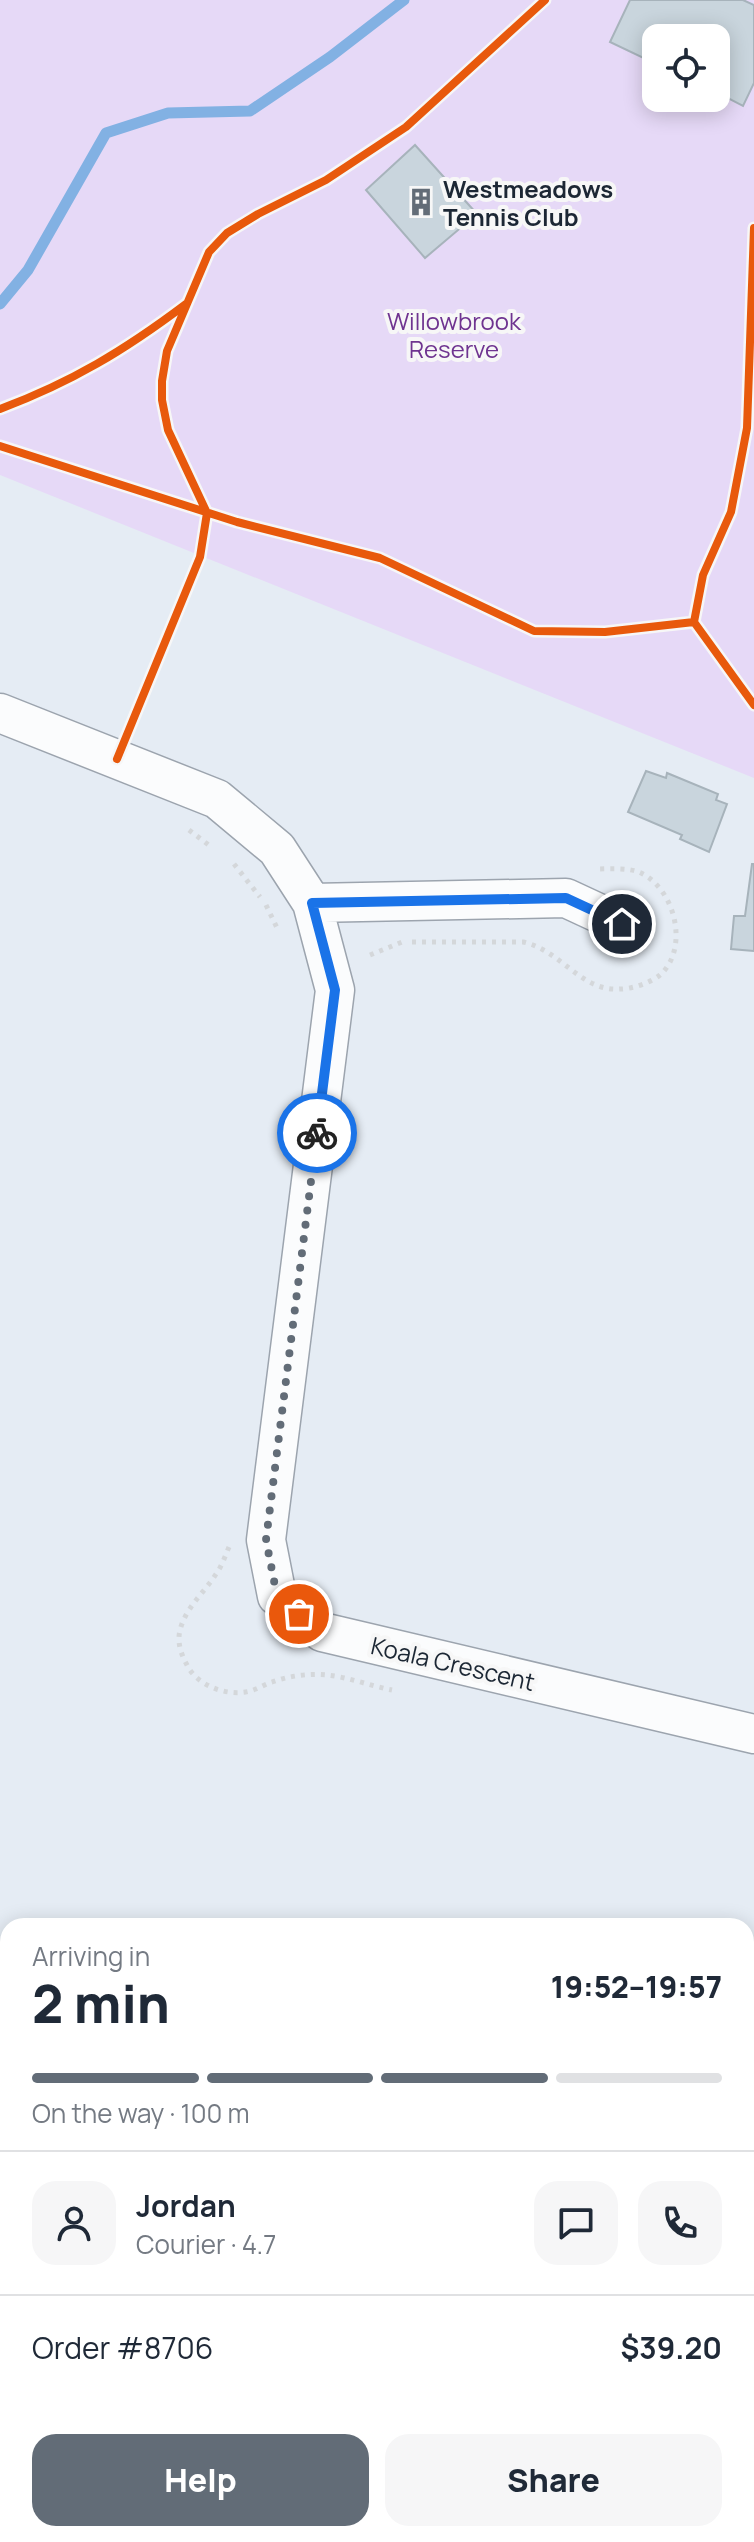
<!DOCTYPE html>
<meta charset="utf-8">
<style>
:root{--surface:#fff;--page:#f6f6f7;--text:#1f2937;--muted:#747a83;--line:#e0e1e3;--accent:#626c77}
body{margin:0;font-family:Manrope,sans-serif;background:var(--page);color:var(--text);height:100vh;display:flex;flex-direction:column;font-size:30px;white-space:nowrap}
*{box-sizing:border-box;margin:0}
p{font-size:26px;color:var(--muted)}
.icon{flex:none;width:44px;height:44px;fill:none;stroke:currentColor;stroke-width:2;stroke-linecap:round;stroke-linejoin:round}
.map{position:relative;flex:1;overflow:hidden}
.side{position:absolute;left:0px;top:1918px;width:754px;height:624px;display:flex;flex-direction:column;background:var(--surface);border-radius:24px 24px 0 0;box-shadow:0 4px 20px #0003}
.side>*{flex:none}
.fabs{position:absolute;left:642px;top:24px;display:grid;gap:16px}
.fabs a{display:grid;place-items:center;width:88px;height:88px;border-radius:16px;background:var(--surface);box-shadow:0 4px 20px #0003;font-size:40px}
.pin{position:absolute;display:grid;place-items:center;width:68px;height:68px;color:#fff;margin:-34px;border:4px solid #fff;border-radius:50%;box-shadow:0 2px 8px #0007}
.courier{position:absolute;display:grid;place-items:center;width:80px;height:80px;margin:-40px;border:6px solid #1a73e8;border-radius:50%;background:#fff;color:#222;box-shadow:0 2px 10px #0007}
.head em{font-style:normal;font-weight:800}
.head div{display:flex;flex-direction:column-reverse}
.head{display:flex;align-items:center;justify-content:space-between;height:136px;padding:0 32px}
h1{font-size:52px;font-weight:800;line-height:60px}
.bar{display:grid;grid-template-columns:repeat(4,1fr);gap:12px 8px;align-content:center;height:96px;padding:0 32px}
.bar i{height:10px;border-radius:6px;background:var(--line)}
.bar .selected{background:var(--accent)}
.bar p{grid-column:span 4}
.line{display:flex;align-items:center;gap:20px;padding:0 32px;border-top:2px solid var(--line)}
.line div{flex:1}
.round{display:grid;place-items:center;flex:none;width:84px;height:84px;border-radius:24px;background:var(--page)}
.action{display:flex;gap:16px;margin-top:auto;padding:16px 32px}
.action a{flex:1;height:92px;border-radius:24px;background:var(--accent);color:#fff;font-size:32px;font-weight:800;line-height:92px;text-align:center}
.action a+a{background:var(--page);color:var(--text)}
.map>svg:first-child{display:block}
.green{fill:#e6d9f7;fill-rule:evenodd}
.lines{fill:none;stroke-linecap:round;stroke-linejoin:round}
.stream{stroke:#82b1e3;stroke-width:11}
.building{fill:#c9d5dd;stroke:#a7b3bb;stroke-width:2}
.minor-casing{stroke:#9ca4ae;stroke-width:41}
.path{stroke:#d4d7da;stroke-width:5;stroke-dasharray:4 6;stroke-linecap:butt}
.minor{stroke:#fbfcfd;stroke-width:38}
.cycleway-casing{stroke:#f7f7f7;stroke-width:13}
.cycleway{stroke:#e8590c;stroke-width:8}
.done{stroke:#626c77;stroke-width:8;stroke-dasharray:0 14.4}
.route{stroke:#1a73e8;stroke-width:10}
.labels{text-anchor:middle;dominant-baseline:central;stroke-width:8;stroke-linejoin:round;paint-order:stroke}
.poi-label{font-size:24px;font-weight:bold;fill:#1c2734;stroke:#f7f7f7;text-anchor:start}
.park-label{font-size:24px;fill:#6f3490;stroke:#f7f7f7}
.street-label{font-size:24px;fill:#1c2734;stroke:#f7f7f7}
</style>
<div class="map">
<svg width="754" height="2542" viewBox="0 0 754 2542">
<rect width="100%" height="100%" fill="#e5ecf4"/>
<path class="green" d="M 0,0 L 754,0 L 754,778 L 0,475 ZM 656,38 L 716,38 L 716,98 L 656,98 Z"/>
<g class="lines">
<path class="stream" d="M 0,304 L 28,270 L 106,133 L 168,113 L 250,111 L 330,57 L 404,0"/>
</g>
<path class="building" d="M 630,0 L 743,0 L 754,5 L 754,83 L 743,106 L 716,92 L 716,38 L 656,38 L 656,64 L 610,42 Z
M 415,145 L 477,214 L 425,258 L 366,190 Z
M 646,771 L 666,778 L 667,773 L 718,794 L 716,800 L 727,804 L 709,852 L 680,839 L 682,835 L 628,812 Z
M 752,864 L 754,864 L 754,951 L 731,949 L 734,916 L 745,916 Z"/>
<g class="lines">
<defs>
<path id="minor" d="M 0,713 L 217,799 L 277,849 L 312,903 L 335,990 L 266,1540 L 277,1596 L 322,1632 L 754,1734
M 312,903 L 566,898 L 622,924
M 0,2030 L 8,2031
M 746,2123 L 754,2124
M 261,2542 L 262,2534
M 684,2542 L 685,2534"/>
</defs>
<use href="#minor" class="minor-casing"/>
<path class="path" d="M 189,830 L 210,846
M 234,864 L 260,897
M 266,905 L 279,932
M 412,942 L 523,942 C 561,950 581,992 620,989 C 632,989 650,983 660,975 C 689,949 676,892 643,874 C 631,867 609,869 595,869
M 370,955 L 402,942
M 229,1547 C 225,1556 222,1566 216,1574 C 204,1593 186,1607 180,1630 C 177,1643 181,1654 187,1665 C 197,1686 228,1697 250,1691 C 258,1689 265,1684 272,1682 C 289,1676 309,1673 327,1675 C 348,1677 371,1686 392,1690
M 746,2062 L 754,2044
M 746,2528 L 747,2542
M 209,2534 L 210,2542
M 625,2534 L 626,2542
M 314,2542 L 315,2534"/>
<use href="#minor" class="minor"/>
<defs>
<path id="cycleway" d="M 0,409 C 72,382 125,350 186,304
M 0,446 L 237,522 L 380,558 L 534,631 L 605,632 L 694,622 L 754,705
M 694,622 L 703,575 L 731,512 L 747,428 L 754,228
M 117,759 L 200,557 L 207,513 L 168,430 L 162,400 L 162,381 L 167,351 L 209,252 L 227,233 L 258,214 L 326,180 L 406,127 L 545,0"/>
</defs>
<use href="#cycleway" class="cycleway-casing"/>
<use href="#cycleway" class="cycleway"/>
</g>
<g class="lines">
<path class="done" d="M 299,1614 L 277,1596 L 266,1540 L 317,1133"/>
<path class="route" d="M 317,1133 L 335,990 L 312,903 L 566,898 L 622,924"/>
</g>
<defs>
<symbol id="building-bare" viewBox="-9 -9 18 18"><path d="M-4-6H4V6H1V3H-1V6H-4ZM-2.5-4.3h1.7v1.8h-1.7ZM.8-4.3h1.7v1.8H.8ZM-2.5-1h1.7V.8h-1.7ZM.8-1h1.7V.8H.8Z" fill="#626c77" stroke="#f7f7f7" stroke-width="2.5" paint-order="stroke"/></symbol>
</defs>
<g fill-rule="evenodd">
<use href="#building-bare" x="401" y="182" width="40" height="40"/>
</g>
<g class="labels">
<g class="poi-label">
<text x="443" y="188">Westmeadows<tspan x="443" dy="28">Tennis Club</tspan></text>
</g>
<g class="park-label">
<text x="454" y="320">Willowbrook<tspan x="454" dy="28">Reserve</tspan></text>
</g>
<g class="street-label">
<text transform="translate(453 1663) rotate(13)">Koala Crescent</text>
</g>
</g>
</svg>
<div class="fabs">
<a><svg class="icon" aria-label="locate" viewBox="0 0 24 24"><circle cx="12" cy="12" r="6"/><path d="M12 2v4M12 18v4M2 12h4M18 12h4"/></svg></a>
</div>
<div class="pin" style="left:299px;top:1614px;background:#ea580c"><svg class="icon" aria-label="bag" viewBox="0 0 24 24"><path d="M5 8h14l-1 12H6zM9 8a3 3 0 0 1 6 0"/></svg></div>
<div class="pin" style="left:622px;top:924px;background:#1f2937"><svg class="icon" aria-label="home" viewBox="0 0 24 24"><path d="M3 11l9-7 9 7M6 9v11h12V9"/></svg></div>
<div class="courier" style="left:317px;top:1133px"><svg class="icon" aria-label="bike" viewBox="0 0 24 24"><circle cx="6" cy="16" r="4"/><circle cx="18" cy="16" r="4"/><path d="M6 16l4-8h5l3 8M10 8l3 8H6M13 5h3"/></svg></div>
<section class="side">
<div class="head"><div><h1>2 min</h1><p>Arriving in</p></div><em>19:52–19:57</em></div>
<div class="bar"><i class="selected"></i><i class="selected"></i><i class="selected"></i><i></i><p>On the way · 100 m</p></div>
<div class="line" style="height:144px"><a class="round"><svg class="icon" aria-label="person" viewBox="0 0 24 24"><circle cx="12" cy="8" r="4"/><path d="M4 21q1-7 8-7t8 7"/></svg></a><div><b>Jordan</b><p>Courier · 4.7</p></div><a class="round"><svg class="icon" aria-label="chat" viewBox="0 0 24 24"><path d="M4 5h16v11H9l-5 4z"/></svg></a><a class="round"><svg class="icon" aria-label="phone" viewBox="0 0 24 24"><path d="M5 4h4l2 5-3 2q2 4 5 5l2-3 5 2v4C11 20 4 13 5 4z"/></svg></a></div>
<div class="line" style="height:104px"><div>Order #8706</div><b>$39.20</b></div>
<div class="action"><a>Help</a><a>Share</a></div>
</section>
</div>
